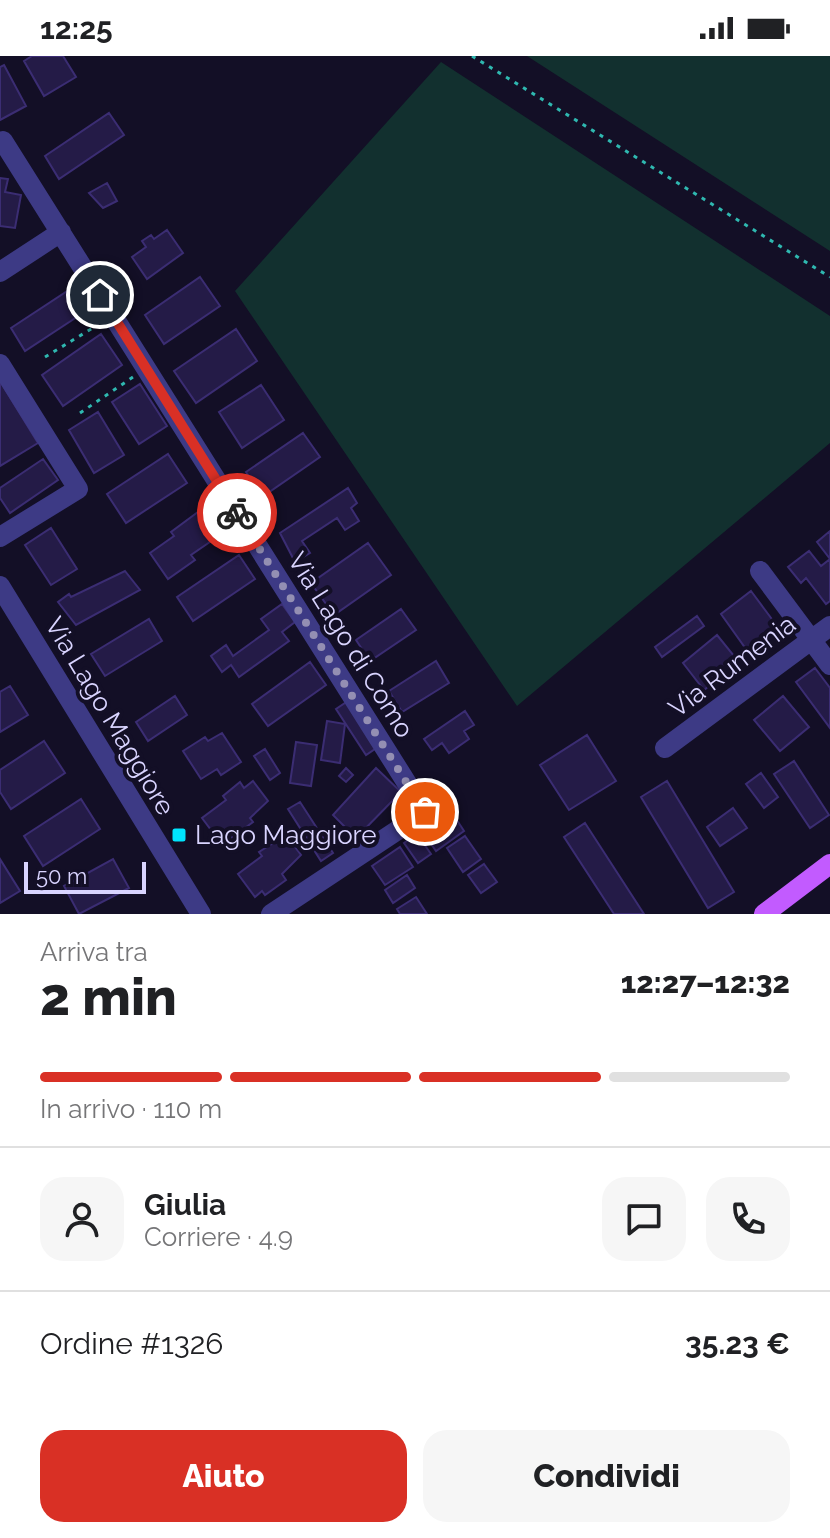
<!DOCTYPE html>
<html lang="it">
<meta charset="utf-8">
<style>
:root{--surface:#fff;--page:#f6f6f6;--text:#202124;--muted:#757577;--line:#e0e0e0;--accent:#d93025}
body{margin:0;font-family:Raleway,sans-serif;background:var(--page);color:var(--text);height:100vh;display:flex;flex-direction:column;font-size:30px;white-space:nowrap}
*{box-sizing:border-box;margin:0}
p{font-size:26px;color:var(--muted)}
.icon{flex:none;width:44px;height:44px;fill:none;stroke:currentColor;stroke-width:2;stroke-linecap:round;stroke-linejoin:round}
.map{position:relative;height:858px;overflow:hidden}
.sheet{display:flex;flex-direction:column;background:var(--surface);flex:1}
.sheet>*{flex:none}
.scale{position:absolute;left:24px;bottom:20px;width:122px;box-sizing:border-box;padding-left:8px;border:4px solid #d9d4ff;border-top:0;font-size:22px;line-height:28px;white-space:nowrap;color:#d9d4ff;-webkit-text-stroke:6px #130f26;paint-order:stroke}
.pin{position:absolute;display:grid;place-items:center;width:68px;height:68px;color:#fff;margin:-34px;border:4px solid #fff;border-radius:50%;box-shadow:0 2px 8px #0007}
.courier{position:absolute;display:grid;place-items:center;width:80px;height:80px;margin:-40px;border:6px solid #d93025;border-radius:50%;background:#fff;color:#222;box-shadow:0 2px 10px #0007}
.overview em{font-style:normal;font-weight:800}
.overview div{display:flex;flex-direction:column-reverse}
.overview{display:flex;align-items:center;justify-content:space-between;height:136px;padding:0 40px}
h1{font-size:52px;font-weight:800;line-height:60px}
.bar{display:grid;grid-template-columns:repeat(4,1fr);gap:12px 8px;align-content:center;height:96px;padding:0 40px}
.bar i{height:10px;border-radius:6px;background:var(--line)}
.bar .selected{background:var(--accent)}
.bar p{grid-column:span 4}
.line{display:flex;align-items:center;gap:20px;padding:0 40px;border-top:2px solid var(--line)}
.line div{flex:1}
.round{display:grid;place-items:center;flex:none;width:84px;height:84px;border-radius:24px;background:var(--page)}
.action{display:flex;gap:16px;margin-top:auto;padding:16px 40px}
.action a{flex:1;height:92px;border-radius:24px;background:var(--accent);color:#fff;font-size:32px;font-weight:800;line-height:92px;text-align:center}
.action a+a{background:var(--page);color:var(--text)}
.status{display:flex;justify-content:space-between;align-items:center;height:56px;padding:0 40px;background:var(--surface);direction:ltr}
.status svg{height:22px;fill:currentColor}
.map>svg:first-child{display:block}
.green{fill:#12302f}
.building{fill:#241b47;stroke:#3b2d73;stroke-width:2}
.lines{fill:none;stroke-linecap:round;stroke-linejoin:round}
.path{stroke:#2fb8b0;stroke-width:3;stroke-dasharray:4 6;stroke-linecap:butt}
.minor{stroke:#3d3a85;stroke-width:20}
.major{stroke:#c25bff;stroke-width:20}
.done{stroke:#948fb3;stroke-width:8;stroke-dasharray:0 14.4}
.route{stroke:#d93025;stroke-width:10}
.poi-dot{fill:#00e5ff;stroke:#130f26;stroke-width:3}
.labels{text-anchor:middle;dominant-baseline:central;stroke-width:8;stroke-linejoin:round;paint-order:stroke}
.street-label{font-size:26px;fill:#d9d4ff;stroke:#130f26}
.poi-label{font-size:26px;fill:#d9d4ff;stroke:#130f26;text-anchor:start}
</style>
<div class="status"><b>12:25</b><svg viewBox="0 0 49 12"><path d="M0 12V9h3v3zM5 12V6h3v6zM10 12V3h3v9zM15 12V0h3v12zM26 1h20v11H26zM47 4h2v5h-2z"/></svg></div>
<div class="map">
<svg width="830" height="858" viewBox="0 0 830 858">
<rect width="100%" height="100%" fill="#130f26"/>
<path class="green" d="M 527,0 L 830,0 L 830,195 Z
M 441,6 L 830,260 L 830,387 L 517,650 L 235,235 Z"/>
<path class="building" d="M 32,0 L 63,0 L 76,21 L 44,40 L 24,5 Z
M 4,9 L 26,50 L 0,64 L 0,11 Z
M 109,57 L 124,79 L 59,123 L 45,100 Z
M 0,122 L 8,123 L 5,136 L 21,139 L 15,172 L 0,170 Z
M 107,127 L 117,145 L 103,152 L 89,137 Z
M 167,174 L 183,197 L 147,223 L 132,201 L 146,191 L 142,185 L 151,179 L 154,183 Z
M 200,221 L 220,250 L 164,288 L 145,259 Z
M 72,232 L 86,255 L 25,295 L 11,272 Z
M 236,273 L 257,305 L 196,347 L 174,315 Z
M 101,278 L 122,309 L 63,350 L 42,319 Z
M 0,325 L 38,387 L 0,410 Z
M 140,328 L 167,370 L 139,388 L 112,346 Z
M 261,329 L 284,364 L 242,392 L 219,356 Z
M 98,356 L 124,399 L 94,417 L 69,374 Z
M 303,377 L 320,401 L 262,441 L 246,416 Z
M 168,398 L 187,427 L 126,467 L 107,438 Z
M 43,403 L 58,424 L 10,457 L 0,442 L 0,432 Z
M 348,432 L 357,447 L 351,452 L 359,465 L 345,474 L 337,462 L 302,485 L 310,497 L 295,506 L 280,477 Z
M 202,453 L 220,479 L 191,499 L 195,504 L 168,523 L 150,497 L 174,480 L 171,476 Z
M 51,472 L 77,513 L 51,529 L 25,489 Z
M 830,475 L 830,545 L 826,548 L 806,522 L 801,527 L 788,511 L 809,495 L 821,510 L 830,503 L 817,486 Z
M 368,487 L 391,519 L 334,559 L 311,527 Z
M 239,499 L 255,523 L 193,565 L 177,541 Z
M 125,515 L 140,534 L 76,569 L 58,546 L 69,538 L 71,541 Z
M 751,535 L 777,570 L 746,593 L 721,558 Z
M 282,548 L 295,566 L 282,576 L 289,585 L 239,621 L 231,609 L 222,616 L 211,600 L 226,589 L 233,600 L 269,574 L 261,563 Z
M 401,553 L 416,574 L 370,605 L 356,584 Z
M 697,560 L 704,570 L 662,601 L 655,591 Z
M 149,563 L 162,585 L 105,620 L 91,598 Z
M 717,579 L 739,606 L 704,634 L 683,607 Z
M 436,605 L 449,627 L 402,656 L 389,635 Z
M 310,606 L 326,629 L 268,670 L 252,648 Z
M 815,612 L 830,632 L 830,672 L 796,626 Z
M 10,630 L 28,659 L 0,676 L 0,636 Z
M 175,640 L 187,659 L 148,685 L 136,666 Z
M 783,640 L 809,671 L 780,695 L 754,664 Z
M 348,645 L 378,691 L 366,699 L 336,653 Z
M 465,655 L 474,669 L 464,675 L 469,683 L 449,697 L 442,687 L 432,694 L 424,683 Z
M 327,665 L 345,668 L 340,707 L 321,704 Z
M 222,677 L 241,706 L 221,719 L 217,713 L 201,723 L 183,695 L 205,681 L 208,685 Z
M 587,679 L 616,725 L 569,754 L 540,709 Z
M 44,685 L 65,717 L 11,753 L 0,736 L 0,714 Z
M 296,686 L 317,689 L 311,730 L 290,727 Z
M 265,693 L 280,717 L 270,724 L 254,700 Z
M 794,705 L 829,759 L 810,772 L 774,718 Z
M 346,712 L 353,719 L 346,726 L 339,720 Z
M 376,712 L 401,736 L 356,782 L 333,759 Z
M 761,717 L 778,741 L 764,752 L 746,728 Z
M 253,725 L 268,745 L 250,762 L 253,766 L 230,783 L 227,780 L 220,786 L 202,762 L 226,744 L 223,740 L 240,726 L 244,732 Z
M 667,725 L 734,836 L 708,852 L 641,741 Z
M 81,743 L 100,773 L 43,810 L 24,780 Z
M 300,746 L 333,797 L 321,805 L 288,753 Z
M 733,752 L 747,772 L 720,790 L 707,771 Z
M 451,755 L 464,775 L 436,795 L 422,775 Z
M 585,767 L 644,858 L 614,858 L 564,781 Z
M 417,778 L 431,798 L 418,807 L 404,787 Z
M 286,779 L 301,799 L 282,818 L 286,824 L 265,839 L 262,835 L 255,841 L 238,818 L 262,800 L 259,796 Z
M 465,780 L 481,803 L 463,816 L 447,792 Z
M 400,791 L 413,811 L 385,829 L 372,810 Z
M 0,803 L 20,835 L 0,847 Z
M 113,803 L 129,832 L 79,858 L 64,830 Z
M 484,808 L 497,826 L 481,837 L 468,819 Z
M 407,819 L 415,832 L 393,847 L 385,834 Z
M 416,841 L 427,858 L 400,858 L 397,853 Z"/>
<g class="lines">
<path class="path" d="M 472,0 L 830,221
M 45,301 L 96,270
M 80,357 L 133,321"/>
<path class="minor" d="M 0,87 L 3,85 L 425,756 L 271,858
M 0,216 L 61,176
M 0,308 L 78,433 L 0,481
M 760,515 L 830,609
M 0,530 L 201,858
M 665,692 L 830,570"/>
<path class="major" d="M 764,858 L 830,808"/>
</g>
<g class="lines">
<path class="done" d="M 237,457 L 425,756"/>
<path class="route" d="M 100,239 L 237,457"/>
</g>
<rect class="poi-dot" x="171" y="771" width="16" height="16" rx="4"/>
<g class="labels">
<g class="street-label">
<text transform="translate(351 589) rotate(58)">Via Lago di Como</text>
<text transform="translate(732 610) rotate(-37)">Via Rumenia</text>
<text transform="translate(110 660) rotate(59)">Via Lago Maggiore</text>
</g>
<g class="poi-label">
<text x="195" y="779">Lago Maggiore</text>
</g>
</g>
</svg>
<div class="scale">50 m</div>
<div class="pin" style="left:425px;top:756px;background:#ea580c"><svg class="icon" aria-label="bag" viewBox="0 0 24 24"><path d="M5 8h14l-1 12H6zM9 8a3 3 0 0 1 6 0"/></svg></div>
<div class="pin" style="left:100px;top:239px;background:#1f2937"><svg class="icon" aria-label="home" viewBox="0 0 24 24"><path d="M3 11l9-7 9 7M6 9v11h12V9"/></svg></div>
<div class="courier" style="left:237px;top:457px"><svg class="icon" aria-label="bike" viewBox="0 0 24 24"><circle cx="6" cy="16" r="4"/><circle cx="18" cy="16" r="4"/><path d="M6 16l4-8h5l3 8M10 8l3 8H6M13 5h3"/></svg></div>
</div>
<section class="sheet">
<div class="overview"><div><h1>2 min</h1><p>Arriva tra</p></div><em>12:27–12:32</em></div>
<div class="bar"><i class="selected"></i><i class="selected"></i><i class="selected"></i><i></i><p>In arrivo · 110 m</p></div>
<div class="line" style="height:144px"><a class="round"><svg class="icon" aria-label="person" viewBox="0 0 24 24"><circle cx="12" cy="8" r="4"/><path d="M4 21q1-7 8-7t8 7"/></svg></a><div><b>Giulia</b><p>Corriere · 4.9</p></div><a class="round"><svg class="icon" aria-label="chat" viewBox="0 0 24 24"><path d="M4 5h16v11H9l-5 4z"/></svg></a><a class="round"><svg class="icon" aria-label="phone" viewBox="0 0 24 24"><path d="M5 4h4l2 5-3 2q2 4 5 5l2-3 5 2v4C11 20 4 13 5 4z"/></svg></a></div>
<div class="line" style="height:104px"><div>Ordine #1326</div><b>35.23 €</b></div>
<div class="action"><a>Aiuto</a><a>Condividi</a></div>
</section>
